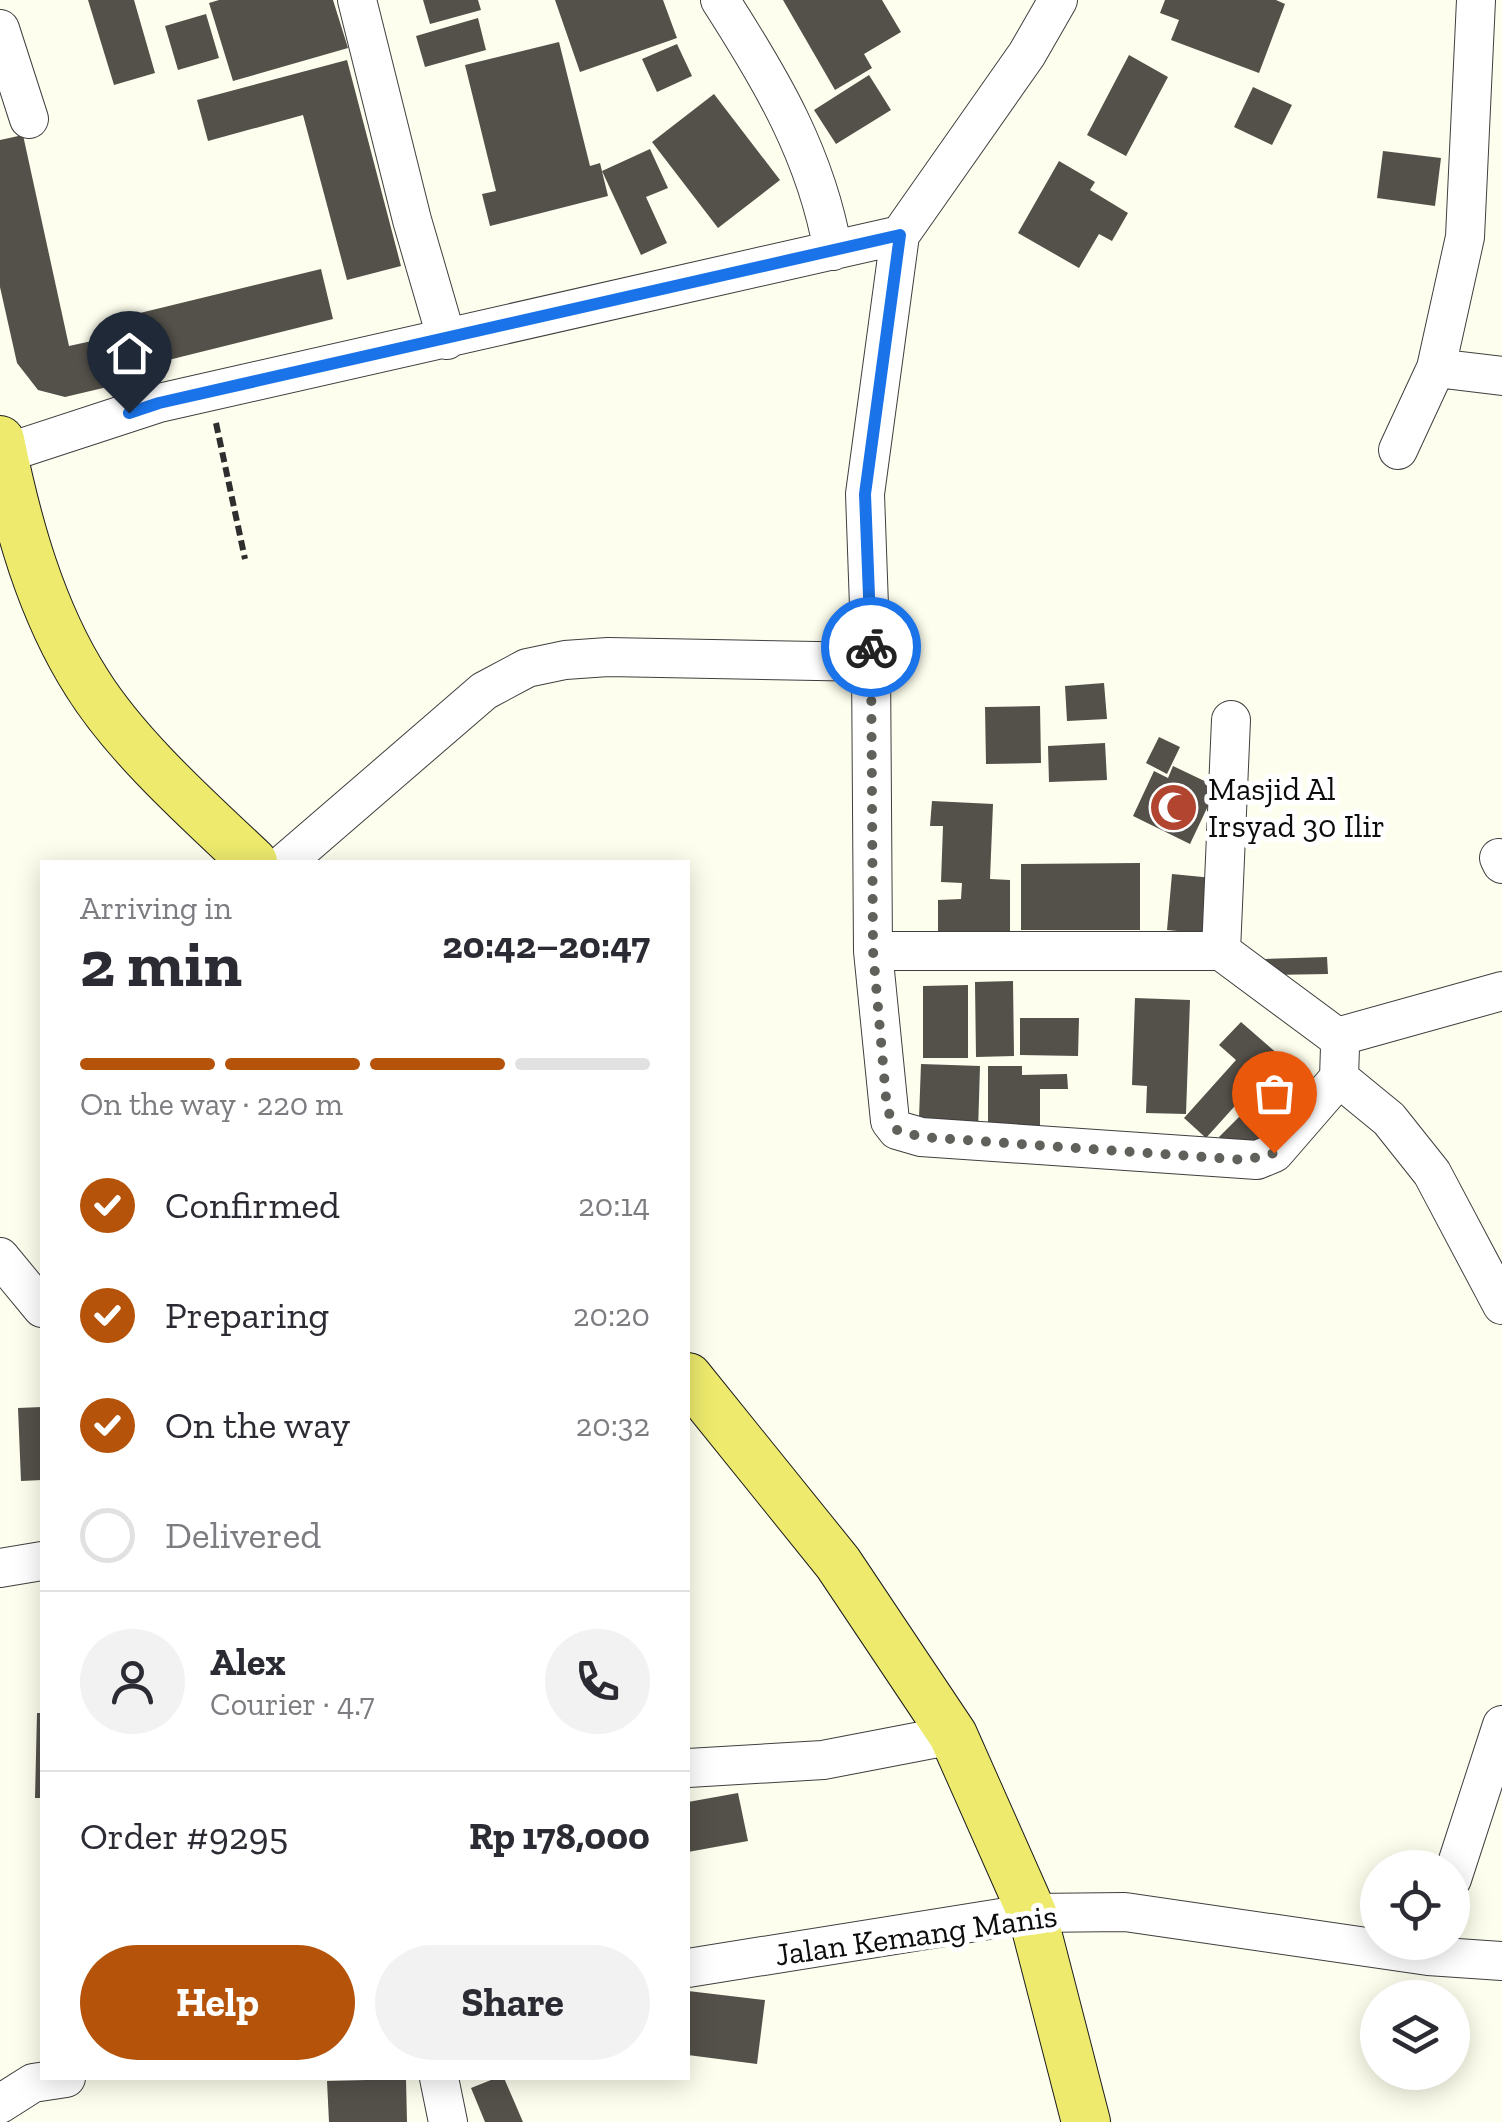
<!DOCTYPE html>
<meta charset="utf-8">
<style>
:root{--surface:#fff;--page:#f2f2f3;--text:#2b2b33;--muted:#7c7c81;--line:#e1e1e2;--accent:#b45309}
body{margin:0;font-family:"Zilla Slab",serif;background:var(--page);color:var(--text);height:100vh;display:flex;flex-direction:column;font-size:38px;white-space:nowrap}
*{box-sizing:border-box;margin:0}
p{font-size:32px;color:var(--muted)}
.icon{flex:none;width:55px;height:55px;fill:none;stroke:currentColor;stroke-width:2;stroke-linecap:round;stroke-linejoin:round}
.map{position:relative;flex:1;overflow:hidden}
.drawer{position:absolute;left:40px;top:860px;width:650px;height:1220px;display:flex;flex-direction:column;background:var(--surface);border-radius:0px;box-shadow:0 5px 25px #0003}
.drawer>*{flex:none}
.buttons{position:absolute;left:1360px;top:1850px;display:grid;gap:20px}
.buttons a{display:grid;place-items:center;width:110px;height:110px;border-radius:50%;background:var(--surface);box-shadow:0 5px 25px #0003;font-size:50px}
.pin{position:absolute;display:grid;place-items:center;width:85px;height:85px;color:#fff;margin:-102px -42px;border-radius:50% 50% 50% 0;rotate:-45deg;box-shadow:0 0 10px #0007}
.pin .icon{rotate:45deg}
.courier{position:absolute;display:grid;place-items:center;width:100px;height:100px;margin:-50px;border:8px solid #1a73e8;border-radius:50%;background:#fff;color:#222;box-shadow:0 2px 12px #0007}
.summary em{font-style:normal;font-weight:700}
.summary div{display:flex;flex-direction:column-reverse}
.summary{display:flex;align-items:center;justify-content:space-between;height:170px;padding:0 40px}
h1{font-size:65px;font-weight:700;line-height:75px}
.bar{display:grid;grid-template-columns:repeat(4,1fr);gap:15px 10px;align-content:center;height:120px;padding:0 40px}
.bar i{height:12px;border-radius:8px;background:var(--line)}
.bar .current{background:var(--accent)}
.bar p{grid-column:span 4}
.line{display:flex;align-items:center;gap:25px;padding:0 40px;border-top:2px solid var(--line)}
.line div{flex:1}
.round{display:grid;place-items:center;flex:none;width:105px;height:105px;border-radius:52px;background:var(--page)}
ol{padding:0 40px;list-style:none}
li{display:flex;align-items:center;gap:30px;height:110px}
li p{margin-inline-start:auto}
li .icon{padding:10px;border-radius:50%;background:var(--accent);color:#fff;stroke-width:4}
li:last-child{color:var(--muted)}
li i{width:55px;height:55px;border:5px solid var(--line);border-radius:50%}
.primary-button{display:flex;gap:20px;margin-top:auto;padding:20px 40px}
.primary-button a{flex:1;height:115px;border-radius:60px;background:var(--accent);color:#fff;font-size:40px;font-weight:700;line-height:115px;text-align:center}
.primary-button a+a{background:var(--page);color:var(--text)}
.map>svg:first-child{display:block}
.building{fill:#54504a}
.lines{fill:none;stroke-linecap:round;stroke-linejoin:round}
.minor-casing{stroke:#3f3f3f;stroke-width:40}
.major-casing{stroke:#1d1d1d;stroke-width:50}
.path{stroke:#2e2e2e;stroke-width:6;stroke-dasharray:10 5;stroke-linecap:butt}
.minor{stroke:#fff;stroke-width:38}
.major{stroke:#edea6d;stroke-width:48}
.done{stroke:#60615b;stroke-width:10;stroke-dasharray:0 18}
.route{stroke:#1a73e8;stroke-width:12}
.labels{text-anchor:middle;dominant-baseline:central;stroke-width:10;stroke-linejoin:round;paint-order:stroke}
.poi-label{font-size:32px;fill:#0c0c0c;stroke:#fff;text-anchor:start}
.street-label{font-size:32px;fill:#0c0c0c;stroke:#fff}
</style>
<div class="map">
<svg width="1502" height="2122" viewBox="0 0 1502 2122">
<rect width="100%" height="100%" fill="#fdfeed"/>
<path class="building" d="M 88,0 L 134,0 L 155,73 L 114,85 Z
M 219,0 L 333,0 L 348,48 L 233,81 L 209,3 Z
M 423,0 L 478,0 L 481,10 L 430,24 Z
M 555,0 L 663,0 L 677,38 L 580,72 Z
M 783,0 L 882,0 L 901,32 L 864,54 L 872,68 L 835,90 Z
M 1165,0 L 1276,0 L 1285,4 L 1259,73 L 1171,40 L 1179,20 L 1160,13 Z
M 206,14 L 219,58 L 178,70 L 165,26 Z
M 478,18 L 486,50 L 425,67 L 416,36 Z
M 559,42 L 590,166 L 600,163 L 608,196 L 490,226 L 482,194 L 496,191 L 465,65 Z
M 677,44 L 692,76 L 657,92 L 642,59 Z
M 1129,55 L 1168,77 L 1126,156 L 1087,135 Z
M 347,60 L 401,266 L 347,280 L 303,115 L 208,141 L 197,100 Z
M 869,75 L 891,110 L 836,144 L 814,110 Z
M 1253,87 L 1292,105 L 1272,145 L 1234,127 Z
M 714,94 L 780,180 L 718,228 L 652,142 Z
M 23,135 L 69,346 L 110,337 L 120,384 L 65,397 L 38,390 L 17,363 L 0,287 L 0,140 Z
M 650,149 L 668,188 L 646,197 L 667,243 L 641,255 L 602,171 Z
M 1383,151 L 1441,158 L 1435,206 L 1377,198 Z
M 1059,161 L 1095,182 L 1090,190 L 1128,213 L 1112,241 L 1099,234 L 1079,268 L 1018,233 Z
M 321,269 L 333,319 L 120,372 L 107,321 Z
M 1104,683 L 1107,719 L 1067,721 L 1065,686 Z
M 1040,706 L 1041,763 L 986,764 L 985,707 Z
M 1159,737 L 1180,747 L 1167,774 L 1146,763 Z
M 1105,743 L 1107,780 L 1049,782 L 1048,746 Z
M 1173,766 L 1217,787 L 1190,844 L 1133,816 L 1154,771 L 1168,778 Z
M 932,801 L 993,804 L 990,879 L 1010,880 L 1010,933 L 938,933 L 938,900 L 961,899 L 962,883 L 941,882 L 943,826 L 930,826 Z
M 1140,863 L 1140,930 L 1021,930 L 1021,864 Z
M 1172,874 L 1213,878 L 1209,934 L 1167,930 Z
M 1327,957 L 1328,974 L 1265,975 L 1265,959 Z
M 1013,981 L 1014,1056 L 976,1057 L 975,982 Z
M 968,985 L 968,1058 L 923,1058 L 923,986 Z
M 1135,998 L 1190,1000 L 1186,1114 L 1146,1113 L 1147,1086 L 1132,1085 Z
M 1020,1018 L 1079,1018 L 1078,1056 L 1020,1055 Z
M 1241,1022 L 1280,1056 L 1206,1138 L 1184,1118 L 1236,1060 L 1219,1045 Z
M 921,1064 L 980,1066 L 978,1132 L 937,1131 L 937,1118 L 919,1118 Z
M 988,1066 L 1022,1066 L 1022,1075 L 1067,1074 L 1068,1089 L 1040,1089 L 1040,1129 L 988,1129 Z
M 1248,1108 L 1269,1130 L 1241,1159 L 1219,1137 Z
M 42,1407 L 42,1480 L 21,1481 L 18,1408 Z
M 37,1713 L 42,1713 L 42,1798 L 35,1798 Z
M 738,1793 L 748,1841 L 688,1852 L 688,1802 Z
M 688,1991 L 765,2000 L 757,2064 L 688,2055 Z
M 496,2078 L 504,2078 L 523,2122 L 485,2122 L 471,2088 Z
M 406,2079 L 407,2122 L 329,2122 L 327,2081 Z"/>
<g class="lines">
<defs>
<path id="minor" d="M 357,0 L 412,220 L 447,340
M 720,0 C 772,81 816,155 833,251
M 0,29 L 29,119
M 900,235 L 865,494 L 871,662 L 873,951 L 890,1121 L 897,1130 L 921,1137 L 1257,1160 L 1274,1153 L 1339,1078 L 1340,1047 L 1337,1037
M 1436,368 L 1502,376
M 1398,450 L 1436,368 L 1465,237 L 1476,0
M 3,454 L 159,403 L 900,235 L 1027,54 L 1058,0
M 1231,720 L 1221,951 L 1337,1037 L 1502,991
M 1499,858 L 1502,864
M 286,862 L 484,691 L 527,668 L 565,660 L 608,657 L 871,662
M 873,951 L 1221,951
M 1339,1078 L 1389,1119 L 1432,1173 L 1502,1305
M 0,1257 L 42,1308
M 0,1568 L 42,1561
M 688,1768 L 823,1760 L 953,1735
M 1452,1879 L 1502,1725
M 688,1968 L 1032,1913 L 1125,1912 L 1428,1956 L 1502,1961
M 439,2078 L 448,2122
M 0,2104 L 33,2083 L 66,2078"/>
<path id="major" d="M 0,440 C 17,524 41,611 87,683 C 127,747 198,810 253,862
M 688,1377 L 838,1563 L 953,1735 L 1032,1913 L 1086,2122"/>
</defs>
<use href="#minor" class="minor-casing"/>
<use href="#major" class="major-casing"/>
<path class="path" d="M 216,423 L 245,559"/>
<use href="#minor" class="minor"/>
<use href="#major" class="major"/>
</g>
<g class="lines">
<path class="done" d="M 871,647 L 873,951 L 887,1109 L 897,1130 L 921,1137 L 1246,1160 L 1274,1153"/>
<path class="route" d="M 129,413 L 159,403 L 900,235 L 865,494 L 871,647"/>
</g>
<defs>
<symbol id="mosque-disc" viewBox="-11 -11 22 22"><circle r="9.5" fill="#b14530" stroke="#fff"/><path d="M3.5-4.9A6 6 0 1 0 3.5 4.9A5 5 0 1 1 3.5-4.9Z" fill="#fff"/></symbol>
</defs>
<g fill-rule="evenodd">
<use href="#mosque-disc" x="1146" y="780" width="55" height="55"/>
</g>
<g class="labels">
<g class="poi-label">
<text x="1208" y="789">Masjid Al<tspan x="1208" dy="37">Irsyad 30 Ilir</tspan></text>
</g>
<g class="street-label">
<text transform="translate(916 1935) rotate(-8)">Jalan Kemang Manis</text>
</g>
</g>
</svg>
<div class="buttons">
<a><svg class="icon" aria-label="locate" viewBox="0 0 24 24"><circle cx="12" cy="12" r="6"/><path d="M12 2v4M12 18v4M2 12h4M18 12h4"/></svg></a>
<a><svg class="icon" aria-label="layers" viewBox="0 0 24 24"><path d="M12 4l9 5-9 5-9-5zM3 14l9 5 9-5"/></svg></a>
</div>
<div class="pin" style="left:1274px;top:1153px;background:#ea580c"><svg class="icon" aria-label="bag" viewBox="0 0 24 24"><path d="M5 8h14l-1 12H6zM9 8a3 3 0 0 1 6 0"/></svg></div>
<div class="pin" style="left:129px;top:413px;background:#1f2937"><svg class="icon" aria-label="home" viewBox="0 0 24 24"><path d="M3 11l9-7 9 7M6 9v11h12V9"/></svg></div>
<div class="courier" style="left:871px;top:647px"><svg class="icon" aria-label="bike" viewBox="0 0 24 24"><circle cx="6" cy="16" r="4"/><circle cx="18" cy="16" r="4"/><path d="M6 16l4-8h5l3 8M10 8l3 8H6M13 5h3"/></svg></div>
<section class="drawer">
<div class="summary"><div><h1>2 min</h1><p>Arriving in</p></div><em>20:42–20:47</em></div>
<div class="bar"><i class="current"></i><i class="current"></i><i class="current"></i><i></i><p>On the way · 220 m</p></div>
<ol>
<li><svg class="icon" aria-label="check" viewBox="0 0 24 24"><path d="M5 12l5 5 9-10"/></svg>Confirmed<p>20:14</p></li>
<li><svg class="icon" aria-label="check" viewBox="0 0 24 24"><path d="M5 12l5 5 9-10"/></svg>Preparing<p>20:20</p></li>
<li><svg class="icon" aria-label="check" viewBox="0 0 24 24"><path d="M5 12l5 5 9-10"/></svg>On the way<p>20:32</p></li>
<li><i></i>Delivered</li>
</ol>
<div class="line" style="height:180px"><a class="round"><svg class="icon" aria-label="person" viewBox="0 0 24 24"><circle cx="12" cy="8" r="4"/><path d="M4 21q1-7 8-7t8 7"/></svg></a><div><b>Alex</b><p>Courier · 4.7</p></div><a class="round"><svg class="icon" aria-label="phone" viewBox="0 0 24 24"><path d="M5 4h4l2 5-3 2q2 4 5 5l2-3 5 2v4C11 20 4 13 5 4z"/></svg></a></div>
<div class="line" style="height:130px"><div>Order #9295</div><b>Rp 178,000</b></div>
<div class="primary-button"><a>Help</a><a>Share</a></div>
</section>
</div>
